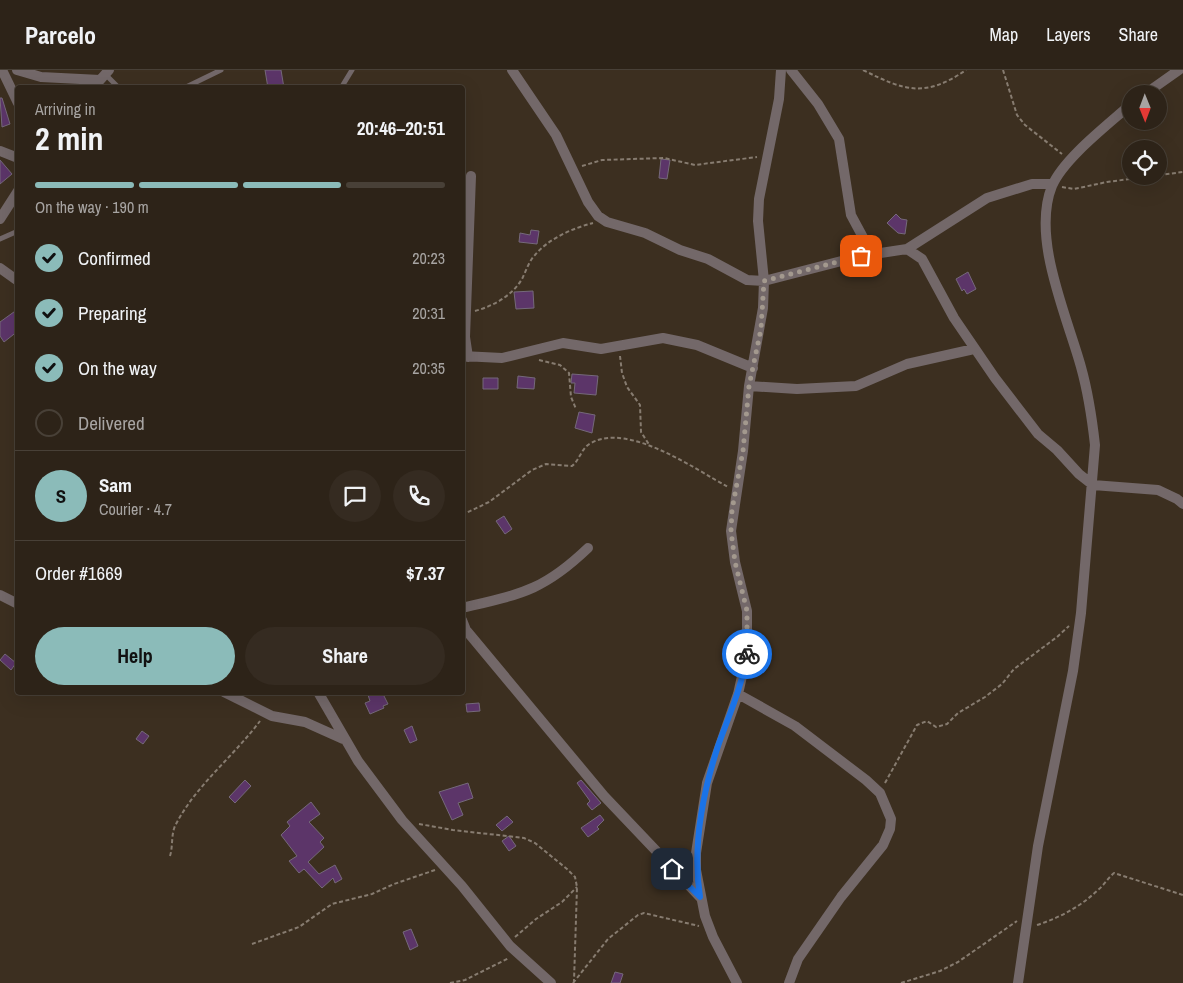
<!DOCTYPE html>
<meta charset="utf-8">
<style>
:root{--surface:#2d2318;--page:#352b21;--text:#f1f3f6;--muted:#a7a4a2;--line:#484037;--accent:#8bbbb9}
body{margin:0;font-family:"Archivo Narrow",sans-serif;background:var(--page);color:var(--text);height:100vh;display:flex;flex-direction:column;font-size:19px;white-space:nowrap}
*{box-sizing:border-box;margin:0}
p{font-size:16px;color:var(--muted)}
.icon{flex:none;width:28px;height:28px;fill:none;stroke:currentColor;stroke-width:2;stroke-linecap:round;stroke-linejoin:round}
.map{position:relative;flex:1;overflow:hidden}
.sheet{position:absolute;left:15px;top:15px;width:450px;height:610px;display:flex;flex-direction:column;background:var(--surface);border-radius:5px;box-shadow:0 5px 20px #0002,0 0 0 1px var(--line)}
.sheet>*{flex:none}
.needle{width:32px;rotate:179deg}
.fabs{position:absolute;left:1122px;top:15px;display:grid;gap:10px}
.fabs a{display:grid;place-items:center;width:45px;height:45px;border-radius:50%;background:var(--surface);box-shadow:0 5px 20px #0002,0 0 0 1px var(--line);font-size:25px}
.pin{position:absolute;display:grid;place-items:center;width:42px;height:42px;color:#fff;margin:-21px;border-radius:10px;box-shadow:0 2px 8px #0006}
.courier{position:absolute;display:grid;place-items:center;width:50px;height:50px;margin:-25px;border:4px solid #1a73e8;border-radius:50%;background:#fff;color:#222;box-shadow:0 1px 6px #0007}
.summary em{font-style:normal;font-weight:700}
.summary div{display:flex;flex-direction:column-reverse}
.summary{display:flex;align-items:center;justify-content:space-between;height:85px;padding:0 20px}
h1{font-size:32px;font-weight:700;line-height:38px}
.bar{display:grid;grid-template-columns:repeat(4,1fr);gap:8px 5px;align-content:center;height:60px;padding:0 20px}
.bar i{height:6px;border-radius:4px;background:var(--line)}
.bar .active{background:var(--accent)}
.bar p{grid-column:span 4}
.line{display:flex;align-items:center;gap:12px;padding:0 20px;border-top:1px solid var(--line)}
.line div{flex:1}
.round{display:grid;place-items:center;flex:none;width:52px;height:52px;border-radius:26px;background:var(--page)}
ol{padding:0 20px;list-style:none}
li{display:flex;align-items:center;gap:15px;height:55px}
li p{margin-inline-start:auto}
li .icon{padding:5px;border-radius:50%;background:var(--accent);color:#111;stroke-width:4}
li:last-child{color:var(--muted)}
li i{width:28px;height:28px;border:2px solid var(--line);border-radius:50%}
.cta{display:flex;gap:10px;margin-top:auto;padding:10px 20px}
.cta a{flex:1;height:58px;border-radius:30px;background:var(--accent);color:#111;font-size:20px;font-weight:700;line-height:58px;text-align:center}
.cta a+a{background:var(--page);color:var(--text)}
header{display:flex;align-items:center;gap:30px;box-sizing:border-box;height:70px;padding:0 25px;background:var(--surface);border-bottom:1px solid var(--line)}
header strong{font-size:24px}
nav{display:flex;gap:28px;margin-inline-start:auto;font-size:18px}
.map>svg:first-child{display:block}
.building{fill:#5c3569;stroke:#75697a}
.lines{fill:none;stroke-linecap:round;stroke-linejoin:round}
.path{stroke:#877c70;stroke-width:2;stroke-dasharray:4 2.5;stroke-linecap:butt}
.lane{stroke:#736869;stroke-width:5}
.street{stroke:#736869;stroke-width:10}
.done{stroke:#a3998e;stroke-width:5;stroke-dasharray:0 9}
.route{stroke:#1a73e8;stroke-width:6}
</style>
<header>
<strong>Parcelo</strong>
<nav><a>Map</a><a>Layers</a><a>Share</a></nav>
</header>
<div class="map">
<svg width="1183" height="913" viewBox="0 0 1183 913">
<rect width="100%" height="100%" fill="#3c2f20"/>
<path class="building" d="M 265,0 L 281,0 L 284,18 L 268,18 Z
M 0,28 L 2,28 L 10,54 L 2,57 Z
M 661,89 L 670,90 L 667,109 L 659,108 Z
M 0,90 L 12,104 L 0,114 Z
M 896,144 L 901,149 L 907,150 L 905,164 L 898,163 L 887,153 Z
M 531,160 L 539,161 L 537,174 L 519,172 L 520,163 L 530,165 Z
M 968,202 L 976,219 L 967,224 L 964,219 L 962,221 L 956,209 Z
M 533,221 L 534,238 L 516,239 L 514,222 Z
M 18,239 L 18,261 L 4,272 L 0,266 L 0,252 Z
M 572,304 L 598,306 L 596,325 L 574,323 L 575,313 L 571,313 Z
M 518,306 L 535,308 L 534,319 L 517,318 Z
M 483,308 L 498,308 L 498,319 L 483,319 Z
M 579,342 L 595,345 L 592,363 L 575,358 Z
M 504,446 L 512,459 L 505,464 L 496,451 Z
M 5,584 L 16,593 L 11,600 L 0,590 Z
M 367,622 L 382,622 L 388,634 L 383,636 L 384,638 L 370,644 L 365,633 L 370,631 Z
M 479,633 L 480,641 L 467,642 L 466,634 Z
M 412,656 L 417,670 L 410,673 L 404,660 Z
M 142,661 L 149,666 L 143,674 L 136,669 Z
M 245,710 L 251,716 L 235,733 L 229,727 Z
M 581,710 L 601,733 L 592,740 L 587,734 L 590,731 L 577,713 Z
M 468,713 L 473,728 L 458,733 L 463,745 L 452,750 L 439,722 Z
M 311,732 L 320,744 L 309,752 L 324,768 L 320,772 L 324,777 L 308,792 L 319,804 L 335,795 L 342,809 L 335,813 L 333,808 L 322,818 L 304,799 L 299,803 L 289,791 L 297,786 L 281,765 L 290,756 L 287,752 Z
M 600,745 L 604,750 L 597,757 L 599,759 L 588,767 L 581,758 Z
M 507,746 L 513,752 L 502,761 L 496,755 Z
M 509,766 L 516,776 L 509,781 L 502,771 Z
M 411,859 L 418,876 L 410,880 L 403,862 Z
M 615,902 L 623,904 L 620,913 L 611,913 Z"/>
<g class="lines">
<path class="path" d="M 863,0 C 905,21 925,28 966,0
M 1003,0 L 1017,45 L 1025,55 L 1062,84
M 582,96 L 602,90 L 664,88 L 695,95 L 757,87
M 1159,105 L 1183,102
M 1062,117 L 1074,119 L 1107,112 L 1153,106
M 475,241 C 493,236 512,226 522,209 C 526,201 529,191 535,185 C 548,169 573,158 593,153
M 620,286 L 622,303 L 627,317 L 640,335 L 641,362 L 650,376
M 539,290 L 560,295 L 569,303 L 571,327 L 576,339
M 462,445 L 489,432 L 532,400 L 546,394 L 572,396 C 580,390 581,378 591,373 C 628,352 695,399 728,417
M 885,713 L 917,655 L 927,651 L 936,657 L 947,654 L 958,643 L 985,627 L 1002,614 L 1014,599 L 1057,567 L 1069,556
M 419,754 L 453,760 L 524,768 L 535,773 L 567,799 L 575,807 L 577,817 L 574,911
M 170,786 C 173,777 171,765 175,756 C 195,716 233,687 260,651
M 1037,855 C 1059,848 1080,837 1098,820 C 1104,815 1108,808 1114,803 L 1183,825
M 515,867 L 536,849 L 562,832 L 577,817
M 252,874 L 299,857 L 332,834 L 372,824 L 394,814 L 435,800
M 450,913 L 465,910 L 509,888
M 573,913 L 608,869 L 638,845 L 644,843 L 699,856
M 901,913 L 940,901 L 958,892 L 1017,851"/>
<path class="lane" d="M 105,4 L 119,18
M 184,18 L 221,0
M 341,18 L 352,0
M 0,169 L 18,161"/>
<path class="street" d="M 2,0 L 18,33
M 17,0 L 41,7 L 100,10
M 512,0 L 556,65 L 588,132 L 598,146 L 607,152 L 645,163 L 680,180 L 708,189 L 747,210 L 764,211 L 861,186 L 907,179 L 987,128 L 1032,114 L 1053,114
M 791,0 L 818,34 L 839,69 L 851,145 L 872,184
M 93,18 L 109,0
M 1145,24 L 1179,0
M 0,81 L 18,88
M 0,149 L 18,121
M 907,179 L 922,189 L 954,248 L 995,308 L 1038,364 L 1057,380 L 1079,404 L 1093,415 L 1158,420 L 1177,429 L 1183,434
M 0,198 L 18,211
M 462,286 L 502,288 L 563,273 L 601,279 L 663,268 L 697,275 L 753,298
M 468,287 L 465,267 L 471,106
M 749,316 L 797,319 L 856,316 L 907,294 L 974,279
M 0,525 L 18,534
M 462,538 C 521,524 543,521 588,478
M 462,550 L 466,560 L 604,726 L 700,827
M 224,622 L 272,646 L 305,652 L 343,669
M 318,622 L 358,691 L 402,750 L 462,816 L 510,876 L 551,913
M 738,624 L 795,656 L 866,710 L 880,723 L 891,749 L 890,759 L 883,775 L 841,827 L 798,889 L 789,913
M 737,913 L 713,867 L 705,846 L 696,800 L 696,783 L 707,713 L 738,624 L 747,584 L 747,541 L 735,492 L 731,461 L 743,381 L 749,316 L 763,238 L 764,211 L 758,151 L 759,129 L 779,29 L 781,0
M 1018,913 L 1038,776 L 1073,601 L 1081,543 L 1095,375 C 1092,348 1088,322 1081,297 C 1067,246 1031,168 1052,116 C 1064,88 1109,54 1131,34"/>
</g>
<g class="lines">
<path class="done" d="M 747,584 L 747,541 L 735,492 L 731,461 L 732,440 L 743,381 L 749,316 L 761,259 L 764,211 L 861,186"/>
<path class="route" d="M 672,799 L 700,827 C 692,776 702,725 718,676 C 729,645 742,617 747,584"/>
</g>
</svg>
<div class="fabs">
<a><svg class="needle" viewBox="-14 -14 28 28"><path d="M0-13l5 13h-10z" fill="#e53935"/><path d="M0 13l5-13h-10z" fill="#a7a4a2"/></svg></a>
<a><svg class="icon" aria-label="locate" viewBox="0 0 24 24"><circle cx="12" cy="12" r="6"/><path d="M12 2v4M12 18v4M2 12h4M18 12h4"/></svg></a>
</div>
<div class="pin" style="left:861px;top:186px;background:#ea580c"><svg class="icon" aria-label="bag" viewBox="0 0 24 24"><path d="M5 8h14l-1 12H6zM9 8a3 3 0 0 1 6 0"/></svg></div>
<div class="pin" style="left:672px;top:799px;background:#1f2937"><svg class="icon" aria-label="home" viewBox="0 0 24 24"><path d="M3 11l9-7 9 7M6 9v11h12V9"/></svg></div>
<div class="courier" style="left:747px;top:584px"><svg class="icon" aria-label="bike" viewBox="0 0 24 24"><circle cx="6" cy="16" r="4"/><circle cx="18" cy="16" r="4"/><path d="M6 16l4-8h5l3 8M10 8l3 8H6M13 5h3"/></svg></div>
<section class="sheet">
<div class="summary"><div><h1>2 min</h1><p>Arriving in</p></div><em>20:46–20:51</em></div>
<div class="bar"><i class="active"></i><i class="active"></i><i class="active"></i><i></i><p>On the way · 190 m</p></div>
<ol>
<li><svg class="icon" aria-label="check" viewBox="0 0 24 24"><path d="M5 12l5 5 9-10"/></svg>Confirmed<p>20:23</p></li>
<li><svg class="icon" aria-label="check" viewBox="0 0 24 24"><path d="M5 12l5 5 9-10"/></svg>Preparing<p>20:31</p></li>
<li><svg class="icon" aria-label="check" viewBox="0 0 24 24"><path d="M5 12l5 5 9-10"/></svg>On the way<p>20:35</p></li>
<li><i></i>Delivered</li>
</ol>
<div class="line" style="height:90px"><b class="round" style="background:var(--accent);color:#111">S</b><div><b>Sam</b><p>Courier · 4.7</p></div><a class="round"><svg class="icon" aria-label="chat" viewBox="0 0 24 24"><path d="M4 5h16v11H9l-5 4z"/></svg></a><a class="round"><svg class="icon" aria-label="phone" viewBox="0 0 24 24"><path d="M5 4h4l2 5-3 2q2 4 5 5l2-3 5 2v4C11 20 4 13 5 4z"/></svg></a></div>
<div class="line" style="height:65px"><div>Order #1669</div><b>$7.37</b></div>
<div class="cta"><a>Help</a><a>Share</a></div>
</section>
</div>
